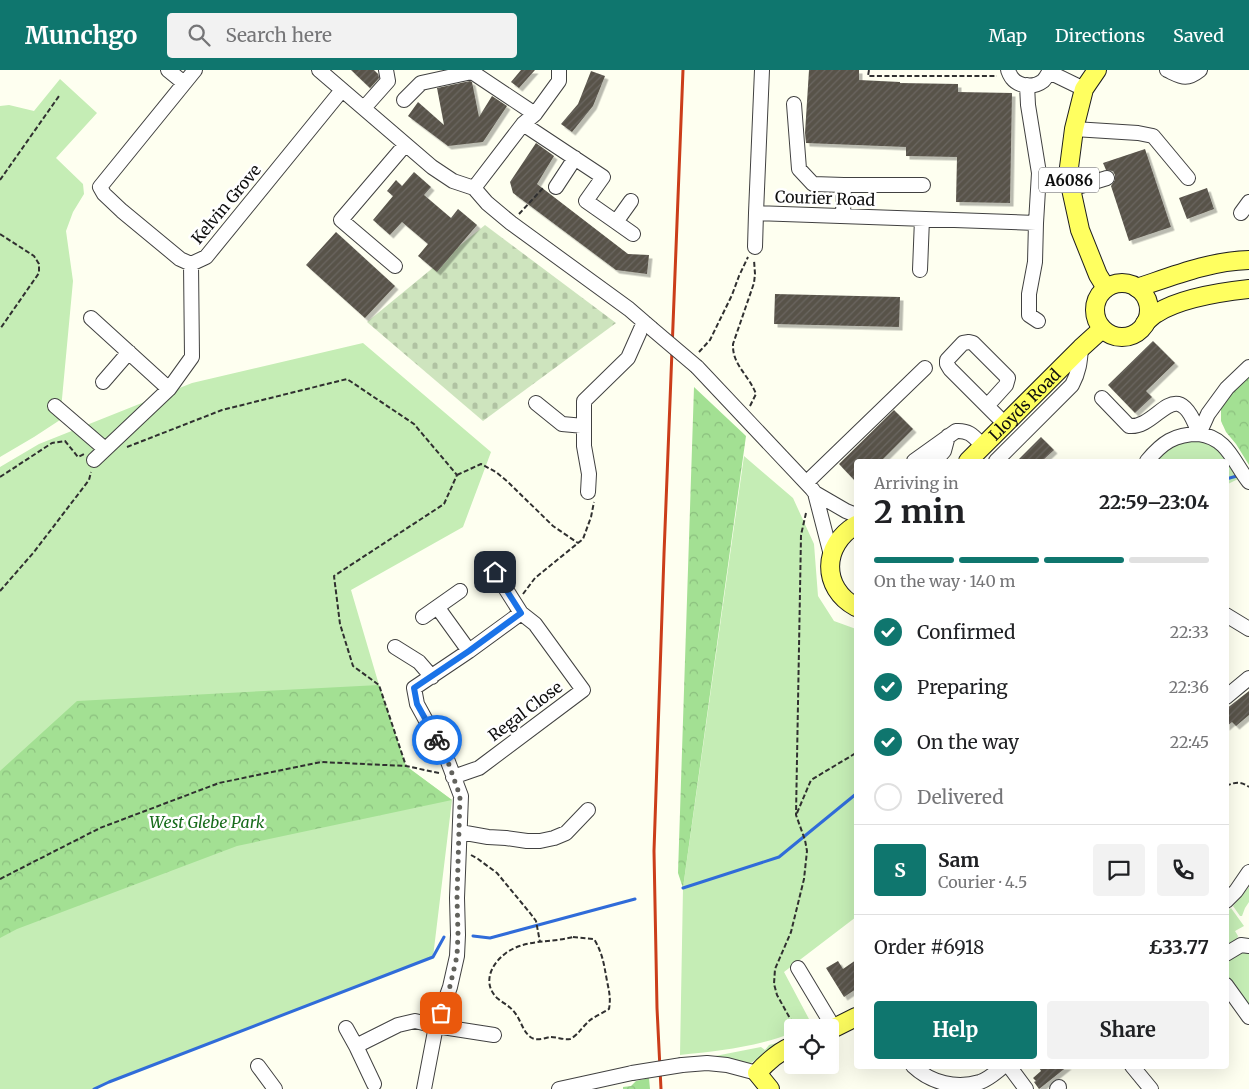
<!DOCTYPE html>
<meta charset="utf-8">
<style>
:root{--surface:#fff;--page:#f2f2f2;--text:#202124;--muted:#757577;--line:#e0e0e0;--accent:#0f766e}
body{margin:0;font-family:Merriweather,serif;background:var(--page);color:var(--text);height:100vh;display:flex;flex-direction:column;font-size:19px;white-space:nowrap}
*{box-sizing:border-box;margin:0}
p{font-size:16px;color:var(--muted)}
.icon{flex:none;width:28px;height:28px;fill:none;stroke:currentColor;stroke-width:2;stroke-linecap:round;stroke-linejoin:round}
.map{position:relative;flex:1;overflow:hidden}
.drawer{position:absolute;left:854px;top:389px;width:375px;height:610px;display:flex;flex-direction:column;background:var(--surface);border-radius:5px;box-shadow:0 5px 20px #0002}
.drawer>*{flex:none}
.buttons{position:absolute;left:784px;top:949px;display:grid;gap:10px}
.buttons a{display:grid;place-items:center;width:55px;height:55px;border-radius:5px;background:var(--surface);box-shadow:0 5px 20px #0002;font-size:25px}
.pin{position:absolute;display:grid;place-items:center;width:42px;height:42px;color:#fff;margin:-21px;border-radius:10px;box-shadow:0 2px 8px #0006}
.courier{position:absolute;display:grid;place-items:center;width:50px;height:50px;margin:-25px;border:4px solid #1a73e8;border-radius:50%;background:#fff;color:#222;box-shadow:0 1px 6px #0007}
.head em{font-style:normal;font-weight:700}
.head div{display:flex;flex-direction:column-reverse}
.head{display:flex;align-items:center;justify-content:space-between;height:85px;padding:0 20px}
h1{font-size:32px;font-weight:700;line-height:38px}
.bar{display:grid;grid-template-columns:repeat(4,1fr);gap:8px 5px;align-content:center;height:60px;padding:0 20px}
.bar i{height:6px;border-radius:4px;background:var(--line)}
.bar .active{background:var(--accent)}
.bar p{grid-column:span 4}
.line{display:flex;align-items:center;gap:12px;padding:0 20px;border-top:1px solid var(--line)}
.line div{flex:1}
.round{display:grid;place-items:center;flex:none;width:52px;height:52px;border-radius:5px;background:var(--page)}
ol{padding:0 20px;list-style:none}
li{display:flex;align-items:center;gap:15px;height:55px}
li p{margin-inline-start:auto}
li .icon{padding:5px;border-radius:50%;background:var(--accent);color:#fff;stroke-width:4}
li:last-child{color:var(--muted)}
li i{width:28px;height:28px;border:2px solid var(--line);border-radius:50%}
.button{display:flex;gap:10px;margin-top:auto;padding:10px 20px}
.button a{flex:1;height:58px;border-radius:5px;background:var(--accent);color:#fff;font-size:20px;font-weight:700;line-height:58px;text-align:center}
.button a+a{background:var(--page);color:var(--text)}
header{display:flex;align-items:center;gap:30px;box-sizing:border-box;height:70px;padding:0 25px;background:var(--accent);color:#fff}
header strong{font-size:24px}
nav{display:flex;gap:28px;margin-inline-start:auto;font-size:18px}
.search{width:350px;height:45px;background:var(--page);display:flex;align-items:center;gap:12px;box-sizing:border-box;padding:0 18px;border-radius:5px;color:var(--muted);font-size:19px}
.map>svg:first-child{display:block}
.green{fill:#c5edb5}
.forest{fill:url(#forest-crowns)}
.cemetery{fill:url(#cemetery-stones)}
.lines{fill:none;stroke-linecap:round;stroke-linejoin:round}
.stream{stroke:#306cd9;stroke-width:3}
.building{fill:url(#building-hatch);filter:url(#shadow)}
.minor-casing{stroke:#414141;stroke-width:16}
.major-casing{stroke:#1f1f1f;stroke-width:20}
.path{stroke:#303030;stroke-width:2;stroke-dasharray:5 2.5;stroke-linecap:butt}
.minor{stroke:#fff;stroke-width:14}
.major{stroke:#ffff60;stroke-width:18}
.rail{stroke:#cb3d1a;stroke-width:3}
.minor-bridge-casing{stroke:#414141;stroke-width:16;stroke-linecap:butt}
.minor-bridge{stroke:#fff;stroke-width:14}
.done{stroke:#62625d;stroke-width:5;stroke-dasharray:0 9}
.route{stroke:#1a73e8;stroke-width:6}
.labels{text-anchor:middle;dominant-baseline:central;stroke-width:5;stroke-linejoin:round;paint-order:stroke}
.shield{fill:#fff;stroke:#565656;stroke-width:1}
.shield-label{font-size:15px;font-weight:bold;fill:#0e0e0e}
.street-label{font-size:16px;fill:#0e0e0e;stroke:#fff}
.park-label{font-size:16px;font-style:italic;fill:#186c1c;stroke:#fff}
</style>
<header>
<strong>Munchgo</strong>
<div class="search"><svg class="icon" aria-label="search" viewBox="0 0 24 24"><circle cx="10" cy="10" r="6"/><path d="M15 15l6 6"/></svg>Search here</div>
<nav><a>Map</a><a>Directions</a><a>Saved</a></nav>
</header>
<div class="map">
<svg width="1249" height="1019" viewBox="0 0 1249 1019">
<defs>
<pattern id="forest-crowns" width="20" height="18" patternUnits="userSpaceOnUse" patternTransform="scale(1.25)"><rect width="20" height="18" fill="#a3e093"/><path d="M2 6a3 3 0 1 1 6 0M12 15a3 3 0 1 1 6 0" fill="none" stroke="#8bbf7e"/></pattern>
<pattern id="cemetery-stones" width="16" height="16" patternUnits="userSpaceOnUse" patternTransform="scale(1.25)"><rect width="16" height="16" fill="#cee4be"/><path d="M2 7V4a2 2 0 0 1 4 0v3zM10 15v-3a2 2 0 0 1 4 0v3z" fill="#b0c2a2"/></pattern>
<pattern id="building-hatch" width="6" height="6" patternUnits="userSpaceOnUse" patternTransform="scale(1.25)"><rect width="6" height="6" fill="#58534a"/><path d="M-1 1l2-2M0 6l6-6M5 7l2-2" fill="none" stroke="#6b6760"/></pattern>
<filter id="shadow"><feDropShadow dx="3.5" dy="3.5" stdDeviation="0" flood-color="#0004"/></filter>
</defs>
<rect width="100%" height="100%" fill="#fefff0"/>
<path class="green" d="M 60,9 L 97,43 L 56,88 L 83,114 L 84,124 L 73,142 L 66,161 L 73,211 L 60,350 L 34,367 L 0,387 L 0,36 L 9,35 L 34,41 Z
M 363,273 L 491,382 L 463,457 L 351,520 L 379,615 L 406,696 L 452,730 L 433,887 L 109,1012 L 94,1019 L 0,1019 L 0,397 L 39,374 L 192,313 Z
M 1192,370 C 1221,375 1224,386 1238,409 L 1226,415 L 1226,391 L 1154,391 C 1164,380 1177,373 1192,370 Z
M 744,386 L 793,428 L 814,474 L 818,526 L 834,551 L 856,559 L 856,847 L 784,902 L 809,949 L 816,955 L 809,957 L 792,958 L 792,963 C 757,977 718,981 680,985 L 683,818 Z
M 1249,817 L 1249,832 L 1245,838 L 1242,846 L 1240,846 L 1233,836 Z
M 1231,838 L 1244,856 L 1235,861 L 1238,866 L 1236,871 L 1226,878 L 1226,843 Z
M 1242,881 L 1249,882 L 1249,938 L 1226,906 L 1226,889 Z
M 777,973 L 776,976 L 751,993 L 744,993 L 710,987 L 761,977 L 765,980 L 769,975 Z"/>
<path class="forest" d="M 1249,305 L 1249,395 L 1236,374 L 1226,362 L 1221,351 L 1221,337 L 1229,324 Z
M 694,317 L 746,366 L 683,818 L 678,803 Z
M 379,615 L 406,696 L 452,730 L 237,776 L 17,859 L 0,868 L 0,701 L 77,631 Z
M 649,1008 L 650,1019 L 623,1019 L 623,1017 L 631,1016 L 636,1011 Z"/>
<path class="cemetery" d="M 485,155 L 616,253 L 483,351 L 367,252 Z"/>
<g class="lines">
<path class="stream" d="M 1226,409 L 1237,406 L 1239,404
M 683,818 L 779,787 L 856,724
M 473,866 L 490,868 L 635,829
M 94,1019 L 109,1012 L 433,887 L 444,867"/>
</g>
<path class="building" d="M 351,0 L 374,0 L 378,4 L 379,8 L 370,18 Z
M 521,0 L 535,0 L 519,18 L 511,12 Z
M 809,0 L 859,0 L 859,10 L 900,12 L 900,13 L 958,14 L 958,22 L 1012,23 L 1010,133 L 956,132 L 957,87 L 906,86 L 906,77 L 806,73 L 805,63 Z
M 591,1 L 605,6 L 593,36 L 572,62 L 561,54 L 578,34 Z
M 470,11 L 472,12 L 479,47 L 492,26 L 507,36 L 483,72 L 448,76 L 408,46 L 418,32 L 444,55 L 437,18 Z
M 536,73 L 554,86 L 537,114 L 628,184 L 649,185 L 647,204 L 616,200 L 513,123 L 510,112 Z
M 1145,79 L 1171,157 L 1129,171 L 1111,116 L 1115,110 L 1115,105 L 1113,101 L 1106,100 L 1103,93 Z
M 414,102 L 431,117 L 424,125 L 451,148 L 458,139 L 477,155 L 437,202 L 418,186 L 428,174 L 402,152 L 390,165 L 373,150 L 393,126 L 387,121 L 396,110 L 402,116 Z
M 1207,118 L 1214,139 L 1187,149 L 1179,128 Z
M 336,162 L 395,216 L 365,248 L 306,195 Z
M 775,224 L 900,227 L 899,257 L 774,254 Z
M 1153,271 L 1175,293 L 1146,321 L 1152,327 L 1135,343 L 1108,315 Z
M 894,340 L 913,359 L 881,391 L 856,391 L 856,412 L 839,394 Z
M 1041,367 L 1054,380 L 1042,391 L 1017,391 Z
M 1249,621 L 1249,645 L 1236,656 L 1232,652 L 1226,657 L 1226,639 Z
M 856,890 L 856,919 L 844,927 L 826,898 L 838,891 L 843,899 Z
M 1038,996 L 1068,996 L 1039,1019 L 1034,1012 L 1036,1011 L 1033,1008 L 1041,1001 Z"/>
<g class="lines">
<defs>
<path id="minor" d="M 168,0 L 184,13
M 195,0 L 100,117 L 104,124 L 122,141 L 180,189 L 191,194 L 206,187 L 342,20
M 319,0 L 432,97 L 453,111 L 474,118 L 487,133 L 511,153 L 629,239 L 651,258
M 762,0 L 756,143 L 1036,153 L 1039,103 L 1028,35 L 1027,15
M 1008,0 C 1008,1 1011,7 1012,8 C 1019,17 1034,18 1043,11 C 1046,8 1048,4 1050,0
M 1167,0 C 1182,7 1186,11 1200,0
M 1049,2 L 1084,19
M 404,30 L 421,13 L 472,2 L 535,44
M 794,34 L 799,99 L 813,114 L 844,115
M 364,38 L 388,11 L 386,0
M 523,54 L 603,107 L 586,131 L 616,152 L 631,131
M 1074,59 L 1138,63 L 1153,66 L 1188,108
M 556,117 L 575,88
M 474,118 L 523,54 L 535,44 L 559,11 L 559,0
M 1071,119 L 1107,108
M 1241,143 L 1249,132
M 843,146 L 844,115 L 923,115
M 616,152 L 633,164
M 1036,153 L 1035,192 L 1029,224 L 1029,245 L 1038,251
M 755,177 L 756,143
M 395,196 L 341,150 L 405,75
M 920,200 L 922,149
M 91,248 L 169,319
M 697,297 L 812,419 L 815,423 L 831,485
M 103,312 L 129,282
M 1102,328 L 1129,356 C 1159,359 1176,299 1199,364 C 1228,368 1233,392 1249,412
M 536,333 L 562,354 L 584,356
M 55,336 L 105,379
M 987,336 L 1006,315 L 1008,308 L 973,273 L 969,272 L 963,273 L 947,290 L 947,294 L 950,299 L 1005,354
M 94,390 L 169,319 L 192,287 L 191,194
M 914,391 L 956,361 C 970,360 974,367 983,376
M 935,391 L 944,381 L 948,366
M 996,391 L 1072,315 C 1079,302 1080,292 1081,278
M 1147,391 C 1162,373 1174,364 1199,364 L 1208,344 L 1227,318 L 1249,297
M 807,412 L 925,298
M 588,422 L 589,404 L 584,376 L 584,331 L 628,288 L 644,252
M 815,423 L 846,441 L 856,445
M 438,538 L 469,581
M 1226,545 L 1249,559
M 423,547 L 460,521
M 395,577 L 419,592 L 432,607
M 1226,627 L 1249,608
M 453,707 L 479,698 L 583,620 L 535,554 L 521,543 L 495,502
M 460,762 L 488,767 L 506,768 L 527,771 L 540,771 L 554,768 L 566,763 L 588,740
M 1226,831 L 1236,821 L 1249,802
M 1226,884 L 1241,875 L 1249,876
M 798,898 L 834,958
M 1226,915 L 1249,947
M 346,958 L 356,976
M 682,995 L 707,993 L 727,995 L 757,1003
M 258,996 L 275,1019
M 913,996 C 931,1013 956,1019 980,1012 C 989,1009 996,1002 1004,996
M 1009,996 L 1026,1019
M 1132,996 L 1151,1019
M 374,1014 L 356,976 L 398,955 L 415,951 L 436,956 L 494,965
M 424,1019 L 436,956 L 450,917 L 457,886 L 458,865 L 457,828 L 461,726 L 447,689 L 417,634 L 414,618 L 469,581 L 521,543
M 559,1019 L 632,1003
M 1057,1019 L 1059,1017"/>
<g id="major">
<path d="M 1097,0 L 1084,19 L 1074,59 L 1068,105 L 1080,160 L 1098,205 L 1106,218"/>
<circle cx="1122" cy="240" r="27"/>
<path d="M 1137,218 C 1173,206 1210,191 1249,190"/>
<path d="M 1145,253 C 1149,249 1153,245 1157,243 C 1181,228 1221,222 1249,219"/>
<path id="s1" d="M 968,391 L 1081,278 L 1102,259"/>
<path d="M 856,455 C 822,475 821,518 856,537"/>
<path d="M 830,960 L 856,947"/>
<path d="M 770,1019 L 757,1003 C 767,992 778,982 792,976"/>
</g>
</defs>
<use href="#minor" class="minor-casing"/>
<use href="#major" class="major-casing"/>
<path class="path" d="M 869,0 L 868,6 L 997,6
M 0,110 L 59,26
M 519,144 L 543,118
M 0,164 L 34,186 L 39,194 L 39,203 L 0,259
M 699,282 L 710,270 L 732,225 L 739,206 L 748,187
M 750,336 L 756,324 C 749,305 732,295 733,274 L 754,213 L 755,204 L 754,190
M 127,377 L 222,340 L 347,309 L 414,354 L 457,405 L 444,434 L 334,506 L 340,554 L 353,596 L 379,615 L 406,696
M 457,405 L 481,394 L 496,402 L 508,412 L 553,456 L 578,473
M 0,407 L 52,373 L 65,371 L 78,387 L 84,384
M 806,443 L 801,465 L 796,745 L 805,770 L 807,781 L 804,809 L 791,862 L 775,899 L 774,914 L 777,925 L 792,952 L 803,953 L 816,952
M 0,521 L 34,482 L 89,410 L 91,402
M 523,524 L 535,508 L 583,469 L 591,447 L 594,432
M 1226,716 C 1235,712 1241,711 1249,717
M 797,743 L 811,710 L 856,683
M 471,785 L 478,789 L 497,803 L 530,843 L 536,851 L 540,872
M 0,809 L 100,758 L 219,713 L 321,692 L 406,696 L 439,703
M 573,867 L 594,869 C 603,884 604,895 607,911 C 609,921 611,928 609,939 C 603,943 595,946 589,951 C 586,954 582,958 579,962 C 577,964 573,968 570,969 C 564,970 557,967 550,967 C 545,968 537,971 532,968 C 523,963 521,950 515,943 C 510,936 503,933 497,928 C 482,913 491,894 506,883 C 525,869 551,873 573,867 Z"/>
<use href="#minor" class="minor"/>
<use href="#major" class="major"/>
<path class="rail" d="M 661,1019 L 657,938 L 654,781 L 664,484 L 683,0"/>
<defs>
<path id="minor-bridge" d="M 651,258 L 697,297
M 632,1003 L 682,995"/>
</defs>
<use href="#minor-bridge" class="minor-bridge-casing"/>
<use href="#minor-bridge" class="minor-bridge"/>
</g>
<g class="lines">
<path class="done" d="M 437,670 L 447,689 L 460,726 L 457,828 L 458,864 L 457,886 L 450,916 L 441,943"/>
<path class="route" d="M 437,670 L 417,634 L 414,618 L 469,581 L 521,543 L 495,502"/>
</g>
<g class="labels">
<rect class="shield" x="1039" y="97.5" width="60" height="25" rx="4"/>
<g class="shield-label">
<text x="1069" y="110">A6086</text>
</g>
<g class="street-label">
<text transform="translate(825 128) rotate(2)">Courier Road</text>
<text transform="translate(226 134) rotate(-50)">Kelvin Grove</text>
<text stroke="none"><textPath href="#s1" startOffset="80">Lloyds Road</textPath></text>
<text transform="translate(525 641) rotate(-37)">Regal Close</text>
</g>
<g class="park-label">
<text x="207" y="752">West Glebe Park</text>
</g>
</g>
</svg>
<div class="buttons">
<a><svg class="icon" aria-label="locate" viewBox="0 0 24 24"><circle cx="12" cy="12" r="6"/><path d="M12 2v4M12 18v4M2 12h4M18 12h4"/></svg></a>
</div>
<div class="pin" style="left:441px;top:943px;background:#ea580c"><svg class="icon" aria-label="bag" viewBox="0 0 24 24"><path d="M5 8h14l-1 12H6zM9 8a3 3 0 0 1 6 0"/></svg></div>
<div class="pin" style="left:495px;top:502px;background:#1f2937"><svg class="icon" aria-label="home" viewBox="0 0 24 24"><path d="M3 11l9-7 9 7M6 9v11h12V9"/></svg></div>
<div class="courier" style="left:437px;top:670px"><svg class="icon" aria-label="bike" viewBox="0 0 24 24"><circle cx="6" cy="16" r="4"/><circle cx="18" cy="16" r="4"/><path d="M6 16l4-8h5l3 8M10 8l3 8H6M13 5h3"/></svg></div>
<section class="drawer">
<div class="head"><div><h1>2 min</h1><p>Arriving in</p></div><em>22:59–23:04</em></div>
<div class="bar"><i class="active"></i><i class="active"></i><i class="active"></i><i></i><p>On the way · 140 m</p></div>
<ol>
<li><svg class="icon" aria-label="check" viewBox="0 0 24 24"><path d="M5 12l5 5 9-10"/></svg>Confirmed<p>22:33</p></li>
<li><svg class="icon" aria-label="check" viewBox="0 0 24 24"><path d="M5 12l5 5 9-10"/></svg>Preparing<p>22:36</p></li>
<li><svg class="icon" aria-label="check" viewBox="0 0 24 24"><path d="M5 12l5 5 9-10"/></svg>On the way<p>22:45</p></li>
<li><i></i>Delivered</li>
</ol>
<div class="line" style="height:90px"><b class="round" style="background:var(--accent);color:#fff">S</b><div><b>Sam</b><p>Courier · 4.5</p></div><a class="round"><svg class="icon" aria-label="chat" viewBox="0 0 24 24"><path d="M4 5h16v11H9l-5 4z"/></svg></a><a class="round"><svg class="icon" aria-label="phone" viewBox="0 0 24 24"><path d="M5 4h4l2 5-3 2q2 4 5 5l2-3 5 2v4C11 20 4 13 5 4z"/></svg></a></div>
<div class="line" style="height:65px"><div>Order #6918</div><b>£33.77</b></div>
<div class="button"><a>Help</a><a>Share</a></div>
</section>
</div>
